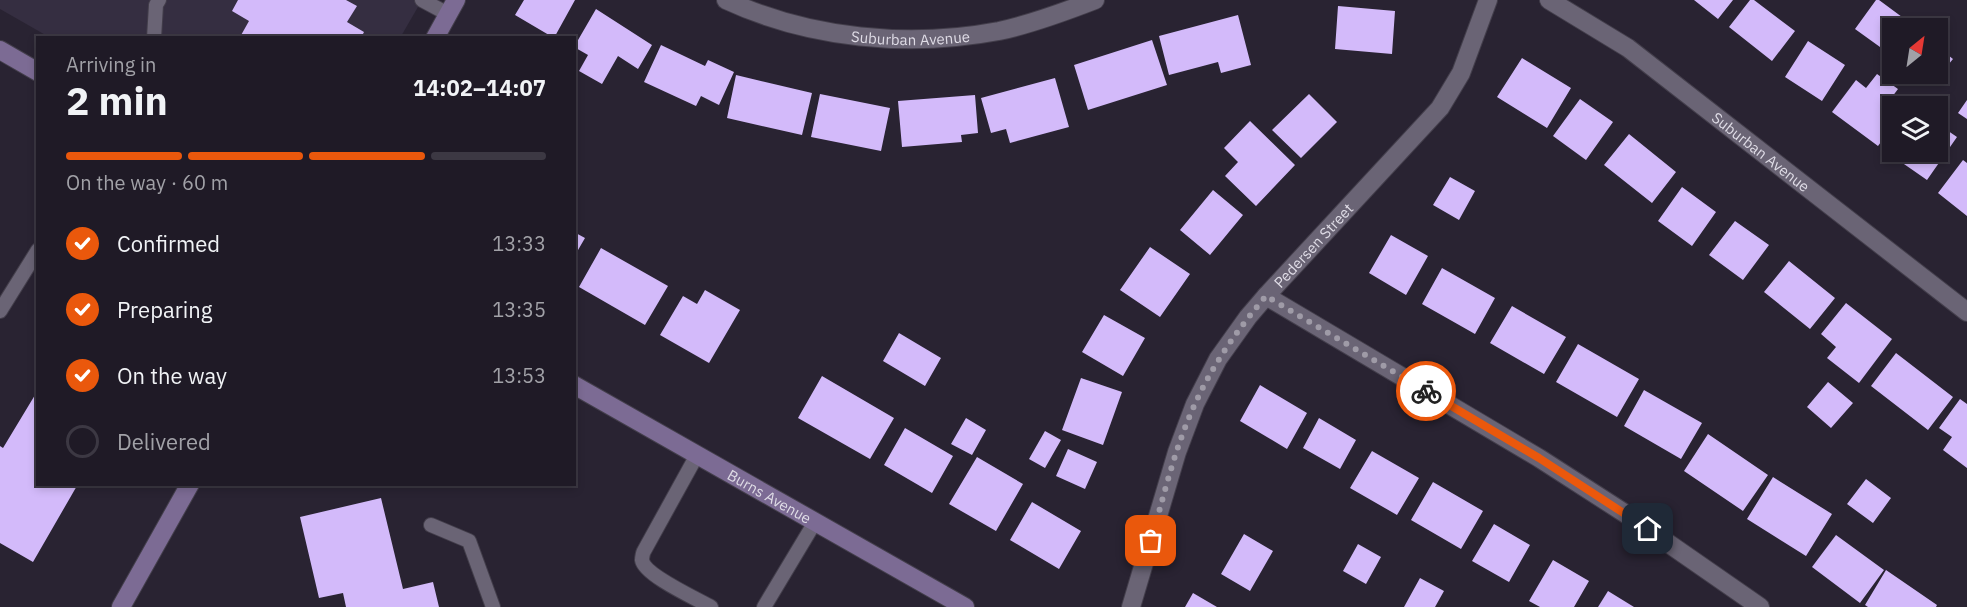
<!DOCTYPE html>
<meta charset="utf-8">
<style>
:root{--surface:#1f1a26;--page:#2c2732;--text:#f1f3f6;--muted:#a1a1a7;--line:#3c3843;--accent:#ea580c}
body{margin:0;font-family:"IBM Plex Sans",sans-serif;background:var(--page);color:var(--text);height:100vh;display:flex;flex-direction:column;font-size:22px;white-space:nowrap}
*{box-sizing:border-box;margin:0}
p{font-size:20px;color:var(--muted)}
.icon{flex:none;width:33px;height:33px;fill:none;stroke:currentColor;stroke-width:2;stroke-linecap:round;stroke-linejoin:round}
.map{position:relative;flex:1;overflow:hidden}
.details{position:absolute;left:36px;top:36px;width:540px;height:450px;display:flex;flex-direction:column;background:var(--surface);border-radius:0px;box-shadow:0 3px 9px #0003,0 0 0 2px var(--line)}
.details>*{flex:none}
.needle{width:39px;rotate:30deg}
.controls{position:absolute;left:1882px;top:18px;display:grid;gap:12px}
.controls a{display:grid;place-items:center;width:66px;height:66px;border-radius:0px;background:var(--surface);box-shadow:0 3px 9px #0003,0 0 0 2px var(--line);font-size:30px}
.pin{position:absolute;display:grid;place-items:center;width:51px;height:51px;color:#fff;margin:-26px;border-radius:12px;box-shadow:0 3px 9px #0006}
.courier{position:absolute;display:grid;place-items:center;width:60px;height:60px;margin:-30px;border:4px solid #ea580c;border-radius:50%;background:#fff;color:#222;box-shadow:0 2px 8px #0007}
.head em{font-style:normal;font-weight:700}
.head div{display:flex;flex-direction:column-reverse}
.head{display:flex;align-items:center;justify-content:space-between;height:102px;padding:0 30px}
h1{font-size:39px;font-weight:700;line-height:45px}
.bar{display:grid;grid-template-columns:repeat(4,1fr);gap:9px 6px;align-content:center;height:72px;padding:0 30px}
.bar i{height:8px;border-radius:4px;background:var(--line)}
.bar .active{background:var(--accent)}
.bar p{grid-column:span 4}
ol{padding:0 30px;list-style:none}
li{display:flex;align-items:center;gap:18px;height:66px}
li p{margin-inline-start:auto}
li .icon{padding:6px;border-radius:50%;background:var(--accent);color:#fff;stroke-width:4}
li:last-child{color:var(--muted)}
li i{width:33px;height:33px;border:3px solid var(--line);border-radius:50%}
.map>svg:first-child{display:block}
.built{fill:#352e41}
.building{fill:#d3bafa}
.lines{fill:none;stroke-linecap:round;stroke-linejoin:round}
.lane-casing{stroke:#433e4b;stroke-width:16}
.street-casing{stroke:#433e4b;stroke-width:20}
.secondary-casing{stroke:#433e4b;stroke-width:20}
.lane{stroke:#6a6475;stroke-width:14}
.street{stroke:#6a6475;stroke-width:18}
.secondary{stroke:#7c6b94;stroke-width:18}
.done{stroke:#9f9ba7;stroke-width:6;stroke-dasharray:0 10.8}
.route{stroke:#ea580c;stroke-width:8}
.labels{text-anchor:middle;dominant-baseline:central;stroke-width:6;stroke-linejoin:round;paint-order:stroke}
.street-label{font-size:15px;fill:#dfdce6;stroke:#1f1928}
</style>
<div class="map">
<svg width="1967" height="607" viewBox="0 0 1967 607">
<rect width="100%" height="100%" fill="#292332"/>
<path class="built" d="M 0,0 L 422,0 L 400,38 L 49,37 L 0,9 Z"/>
<path class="building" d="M 238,0 L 346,0 L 357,6 L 347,22 L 364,32 L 361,38 L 241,38 L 240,37 L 249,21 L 232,11 Z
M 524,0 L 575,0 L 554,38 L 515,15 Z
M 1694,0 L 1733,0 L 1718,19 Z
M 1750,0 L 1754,0 L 1795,31 L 1772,61 L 1729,27 Z
M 1876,0 L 1879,0 L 1902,17 L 1880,47 L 1855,29 Z
M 1338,6 L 1395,11 L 1392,54 L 1335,49 Z
M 596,9 L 652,45 L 638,69 L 618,56 L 602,84 L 579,71 L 588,55 L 574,47 Z
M 1238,15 L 1251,65 L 1221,73 L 1218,62 L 1169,75 L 1159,36 Z
M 1152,40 L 1167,85 L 1088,110 L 1074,65 Z
M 1808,41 L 1845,65 L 1822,101 L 1785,77 Z
M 661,45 L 705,66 L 708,60 L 734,72 L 719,105 L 701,96 L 696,106 L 644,82 Z
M 1938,47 L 1953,59 L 1934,82 L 1923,74 L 1938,74 Z
M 1522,58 L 1571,88 L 1547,128 L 1497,97 Z
M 1877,74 L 1898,89 L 1886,105 L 1893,110 L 1893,126 L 1878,146 L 1832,112 L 1856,80 L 1866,88 Z
M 736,75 L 812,93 L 802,135 L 727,118 Z
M 1055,78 L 1069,127 L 1010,143 L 1006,129 L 991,133 L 981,98 Z
M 820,94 L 890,108 L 881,151 L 811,137 Z
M 1309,94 L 1337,122 L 1301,158 L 1272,130 Z
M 975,95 L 978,133 L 961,135 L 962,142 L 902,147 L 898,101 Z
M 1580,99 L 1613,122 L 1586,160 L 1553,136 Z
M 1967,100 L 1967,119 L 1958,113 Z
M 1250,121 L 1295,165 L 1256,206 L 1225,176 L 1238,162 L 1224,148 Z
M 1938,124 L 1957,137 L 1927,180 L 1891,155 L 1893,152 L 1938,152 Z
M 1629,134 L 1676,172 L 1652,203 L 1604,165 Z
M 1963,160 L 1967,163 L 1967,216 L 1938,193 Z
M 1450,177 L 1475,191 L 1459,220 L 1433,205 Z
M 1682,187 L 1716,212 L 1692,246 L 1658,221 Z
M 1213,190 L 1243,215 L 1210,255 L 1180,230 Z
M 1735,221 L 1769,245 L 1743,280 L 1709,255 Z
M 574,232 L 585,238 L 574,257 Z
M 1391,235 L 1428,256 L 1406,295 L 1369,273 Z
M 1150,247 L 1190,274 L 1160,317 L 1120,290 Z
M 601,248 L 668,286 L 645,325 L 579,287 Z
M 1789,261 L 1835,298 L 1810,329 L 1764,292 Z
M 1442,268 L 1495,298 L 1475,334 L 1422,304 Z
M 705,290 L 740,310 L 709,363 L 660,335 L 683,296 L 697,304 Z
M 1846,303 L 1892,339 L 1859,383 L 1827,358 L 1836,347 L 1821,334 Z
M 1512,306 L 1566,337 L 1544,374 L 1490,343 Z
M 1104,315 L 1145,338 L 1123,376 L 1082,352 Z
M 899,333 L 941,358 L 925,386 L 883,361 Z
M 1578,344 L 1639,379 L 1617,417 L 1556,382 Z
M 1896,353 L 1953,397 L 1928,430 L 1871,386 Z
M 822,376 L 894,418 L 870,459 L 798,418 Z
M 1081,378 L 1122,392 L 1103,445 L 1062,430 Z
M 1828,382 L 1853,403 L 1831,428 L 1807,407 Z
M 1260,385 L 1307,413 L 1287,449 L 1240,421 Z
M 38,390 L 38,484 L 78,484 L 33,562 L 0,543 L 0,446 L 3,448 Z
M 1644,390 L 1702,423 L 1681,459 L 1624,426 Z
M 1960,399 L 1967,404 L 1967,468 L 1943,450 L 1952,437 L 1939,428 Z
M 966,418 L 986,430 L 972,455 L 951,444 Z
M 1319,418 L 1356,440 L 1340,469 L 1303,448 Z
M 905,428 L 953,456 L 932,493 L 884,465 Z
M 1045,431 L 1061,440 L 1045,468 L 1029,459 Z
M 1708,434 L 1768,475 L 1743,511 L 1684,471 Z
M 1068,449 L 1097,462 L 1085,489 L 1056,476 Z
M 1372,451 L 1419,478 L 1397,515 L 1350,488 Z
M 977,457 L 1023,484 L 996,531 L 949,504 Z
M 1773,477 L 1832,514 L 1806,556 L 1747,519 Z
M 1866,479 L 1891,498 L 1873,523 L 1847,504 Z
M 1433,482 L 1483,511 L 1461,549 L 1411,520 Z
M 381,498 L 403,589 L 433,582 L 439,607 L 346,607 L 343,593 L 319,598 L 300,517 Z
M 1032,502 L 1081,531 L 1059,569 L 1010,540 Z
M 1494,524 L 1530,545 L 1509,582 L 1472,561 Z
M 1244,534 L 1273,551 L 1250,591 L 1221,574 Z
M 1836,535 L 1884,570 L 1860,603 L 1812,567 Z
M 1358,544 L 1381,557 L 1366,584 L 1343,571 Z
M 1553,560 L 1589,581 L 1574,607 L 1540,607 L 1529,601 Z
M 1886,570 L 1937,605 L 1936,607 L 1868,607 L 1865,605 Z
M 1420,578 L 1444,591 L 1435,607 L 1404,607 Z
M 1608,591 L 1634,607 L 1598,607 Z
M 1193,593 L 1217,607 L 1185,607 Z"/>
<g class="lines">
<defs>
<path id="lane" d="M 422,0 L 448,14
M 154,38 L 156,5 L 159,0
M 0,311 L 38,250
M 697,455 L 644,551 C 643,552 642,558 642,560 C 644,575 697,599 711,607
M 431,525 L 469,541 L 493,607
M 764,607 L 815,522"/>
<g id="street">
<path id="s1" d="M 726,0 C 810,39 909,48 999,31 C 1032,24 1064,12 1095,0"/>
<path id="s2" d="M 1549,0 L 1628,48 L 1967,312"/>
<path d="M 1266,296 L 1539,458 L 1629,516 L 1760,607"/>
<path id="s3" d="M 1131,607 L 1177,452 L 1195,404 L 1218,359 L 1248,317 L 1266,296 L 1440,108 L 1461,73 L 1488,0"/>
</g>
<g id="secondary">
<path d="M 435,38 L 456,0"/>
<path d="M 0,50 L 38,72"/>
<path id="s4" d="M 574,385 L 965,607"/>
<path d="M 121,607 L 190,484"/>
</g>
</defs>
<use href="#lane" class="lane-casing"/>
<use href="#street" class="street-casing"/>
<use href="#secondary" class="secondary-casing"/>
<use href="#lane" class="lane"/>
<use href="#street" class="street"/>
<use href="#secondary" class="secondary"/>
</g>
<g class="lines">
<path class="done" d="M 1151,541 C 1164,495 1175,447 1195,404 C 1213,364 1238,329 1266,296 L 1426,391"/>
<path class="route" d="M 1426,391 L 1539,458 L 1648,529"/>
</g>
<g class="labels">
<g class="street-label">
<text stroke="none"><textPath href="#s1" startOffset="190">Suburban Avenue</textPath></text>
<text stroke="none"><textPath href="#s2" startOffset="261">Suburban Avenue</textPath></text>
<text stroke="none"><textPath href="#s3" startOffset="412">Pedersen Street</textPath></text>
<text stroke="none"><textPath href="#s4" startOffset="225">Burns Avenue</textPath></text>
</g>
</g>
</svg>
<div class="controls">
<a><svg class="needle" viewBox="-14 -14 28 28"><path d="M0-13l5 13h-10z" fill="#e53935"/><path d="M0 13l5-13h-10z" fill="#a1a1a7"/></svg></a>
<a><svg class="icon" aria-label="layers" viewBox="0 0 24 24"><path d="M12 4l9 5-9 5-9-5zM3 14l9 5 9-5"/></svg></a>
</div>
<div class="pin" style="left:1151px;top:541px;background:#ea580c"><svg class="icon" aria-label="bag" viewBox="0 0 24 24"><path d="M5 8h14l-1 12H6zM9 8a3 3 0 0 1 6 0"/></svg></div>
<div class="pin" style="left:1648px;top:529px;background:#1f2937"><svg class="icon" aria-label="home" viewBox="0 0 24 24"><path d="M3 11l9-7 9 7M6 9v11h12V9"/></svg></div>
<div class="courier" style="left:1426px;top:391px"><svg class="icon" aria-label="bike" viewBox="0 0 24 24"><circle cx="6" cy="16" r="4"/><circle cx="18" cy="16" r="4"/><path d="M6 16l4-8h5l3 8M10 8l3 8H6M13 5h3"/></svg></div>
<section class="details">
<div class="head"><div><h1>2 min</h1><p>Arriving in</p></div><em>14:02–14:07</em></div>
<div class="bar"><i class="active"></i><i class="active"></i><i class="active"></i><i></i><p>On the way · 60 m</p></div>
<ol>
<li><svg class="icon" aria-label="check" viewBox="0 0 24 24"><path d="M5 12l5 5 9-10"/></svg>Confirmed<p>13:33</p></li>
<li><svg class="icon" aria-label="check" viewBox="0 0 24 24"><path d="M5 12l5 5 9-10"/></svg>Preparing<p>13:35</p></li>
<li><svg class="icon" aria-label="check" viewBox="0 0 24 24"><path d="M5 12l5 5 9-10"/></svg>On the way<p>13:53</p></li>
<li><i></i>Delivered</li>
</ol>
</section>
</div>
